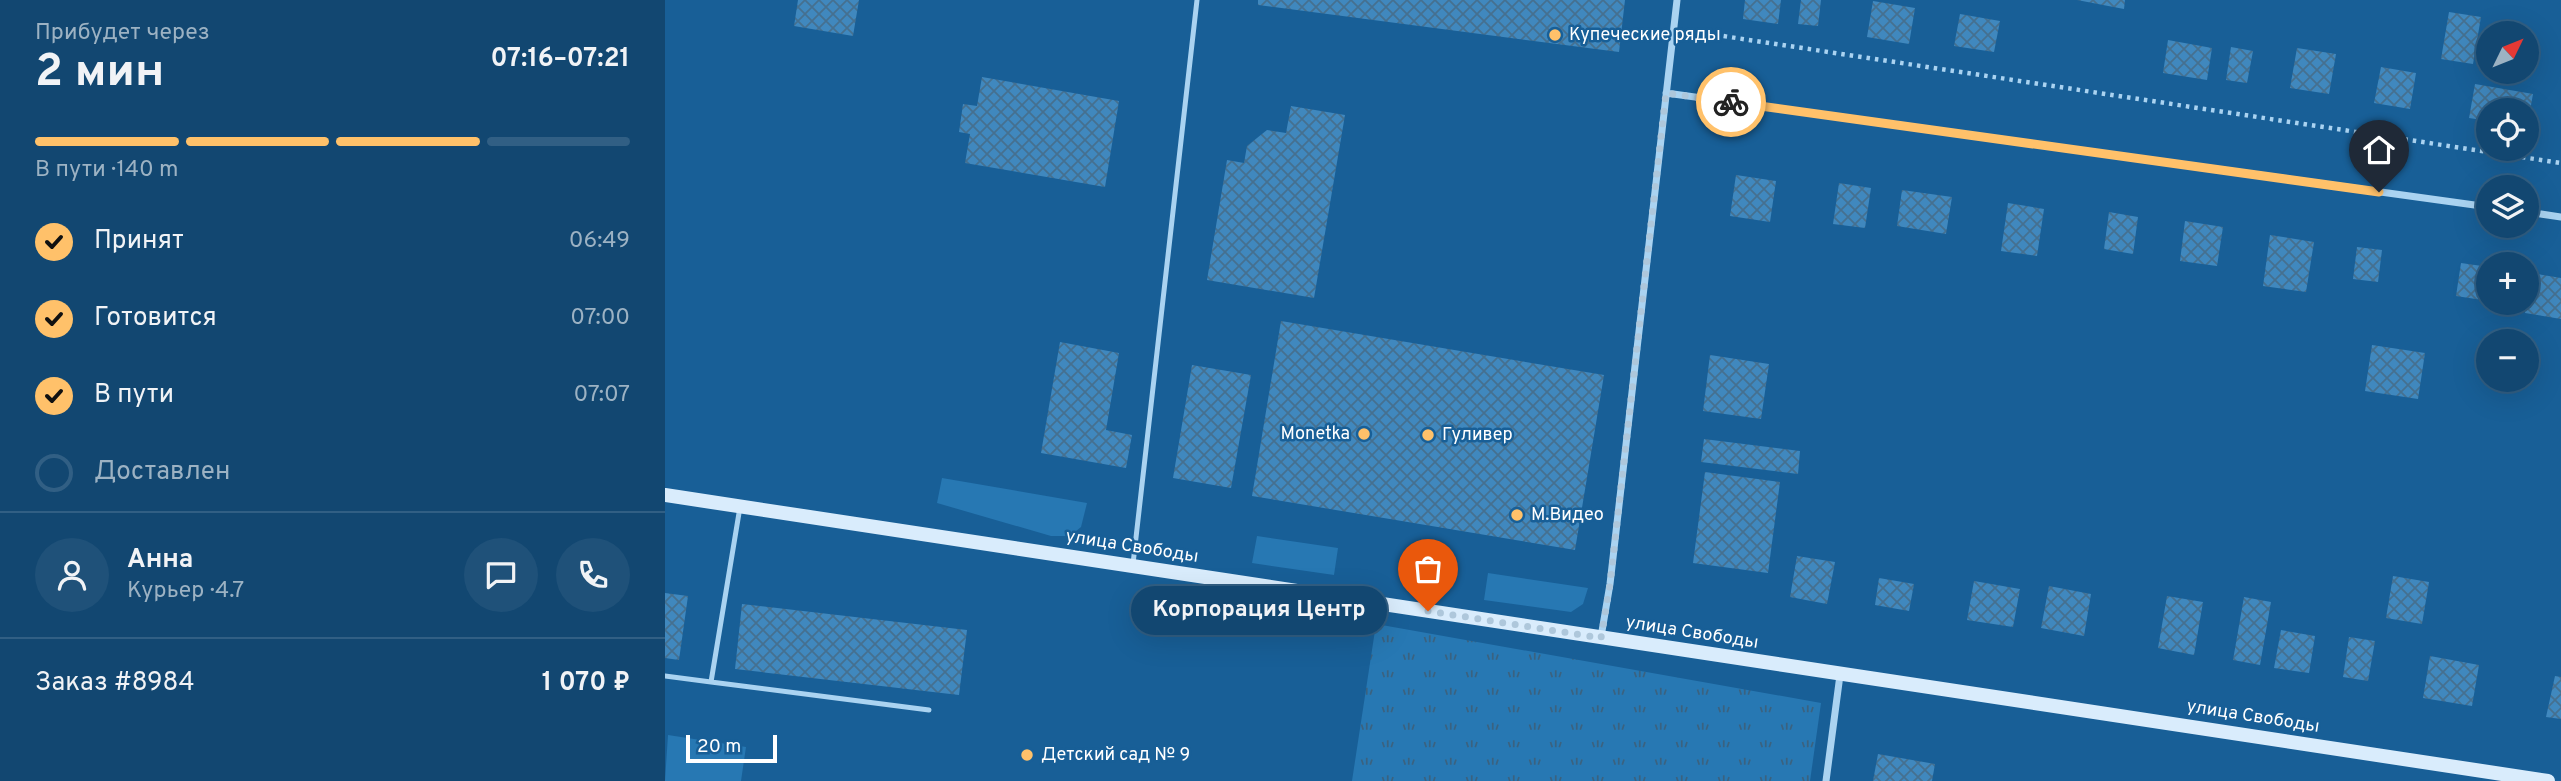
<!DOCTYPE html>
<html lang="ru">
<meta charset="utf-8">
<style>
:root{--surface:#124771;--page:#1f5179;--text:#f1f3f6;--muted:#9cb2c3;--line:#315f84;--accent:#ffc16a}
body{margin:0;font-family:Overpass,sans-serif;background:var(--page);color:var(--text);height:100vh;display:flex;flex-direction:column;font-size:26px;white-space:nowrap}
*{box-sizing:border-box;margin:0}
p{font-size:23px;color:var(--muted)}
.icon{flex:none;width:38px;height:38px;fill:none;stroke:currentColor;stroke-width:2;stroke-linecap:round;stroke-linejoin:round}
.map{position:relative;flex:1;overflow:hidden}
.drawer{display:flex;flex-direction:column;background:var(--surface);width:665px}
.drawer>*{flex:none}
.needle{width:46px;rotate:47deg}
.tools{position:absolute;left:1811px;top:21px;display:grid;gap:14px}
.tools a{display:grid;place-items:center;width:63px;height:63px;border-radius:50%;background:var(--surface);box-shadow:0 7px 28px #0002,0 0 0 2px var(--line);font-size:35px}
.scale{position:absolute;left:21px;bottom:18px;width:91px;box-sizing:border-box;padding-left:7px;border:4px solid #fff;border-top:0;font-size:19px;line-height:24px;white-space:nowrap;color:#fff;-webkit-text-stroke:5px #185f97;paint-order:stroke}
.pin{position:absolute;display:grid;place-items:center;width:60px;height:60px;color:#fff;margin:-72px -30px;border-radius:50% 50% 50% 0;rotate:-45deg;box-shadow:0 0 7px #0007}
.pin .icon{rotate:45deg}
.courier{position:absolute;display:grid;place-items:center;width:70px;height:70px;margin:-35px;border:5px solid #ffc16a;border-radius:50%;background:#fff;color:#222;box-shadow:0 2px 9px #0007}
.bubble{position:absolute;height:49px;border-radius:24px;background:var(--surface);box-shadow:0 7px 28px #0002,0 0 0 2px var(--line);font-size:23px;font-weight:700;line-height:49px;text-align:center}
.head em{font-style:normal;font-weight:700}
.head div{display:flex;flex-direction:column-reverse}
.head{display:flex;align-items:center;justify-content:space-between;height:119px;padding:0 35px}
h1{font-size:46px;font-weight:700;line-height:52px}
.bar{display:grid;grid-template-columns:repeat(4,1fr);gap:10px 7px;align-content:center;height:84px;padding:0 35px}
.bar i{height:9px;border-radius:5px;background:var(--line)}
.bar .selected{background:var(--accent)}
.bar p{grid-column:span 4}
.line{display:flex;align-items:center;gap:18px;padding:0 35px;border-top:2px solid var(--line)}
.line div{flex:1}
.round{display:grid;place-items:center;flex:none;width:74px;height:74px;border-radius:37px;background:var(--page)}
ol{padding:0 35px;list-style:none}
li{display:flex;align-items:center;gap:21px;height:77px}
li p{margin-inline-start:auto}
li .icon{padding:7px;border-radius:50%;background:var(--accent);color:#111;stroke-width:4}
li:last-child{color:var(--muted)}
li i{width:38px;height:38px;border:4px solid var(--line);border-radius:50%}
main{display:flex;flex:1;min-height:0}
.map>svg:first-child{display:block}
.green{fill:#2778b3}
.park{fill:url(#park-tufts)}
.building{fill:url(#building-cross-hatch)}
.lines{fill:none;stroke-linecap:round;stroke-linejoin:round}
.path{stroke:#aad3f1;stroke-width:4.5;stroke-dasharray:3.5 5;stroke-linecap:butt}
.lane{stroke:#aad3f1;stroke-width:5}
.street{stroke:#aad3f1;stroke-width:7}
.secondary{stroke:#d9ecfc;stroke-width:14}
.done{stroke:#aec7db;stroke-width:7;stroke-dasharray:0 12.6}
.route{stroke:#ffc16a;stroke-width:9}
.poi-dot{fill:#ffc16a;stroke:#185f97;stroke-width:2.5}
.labels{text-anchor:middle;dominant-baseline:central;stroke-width:5;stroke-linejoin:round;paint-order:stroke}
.poi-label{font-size:18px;fill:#fff;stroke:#185f97;text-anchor:start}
.street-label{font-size:18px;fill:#fff;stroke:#185f97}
</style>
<main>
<section class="drawer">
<div class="head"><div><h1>2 мин</h1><p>Прибудет через</p></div><em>07:16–07:21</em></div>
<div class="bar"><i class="selected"></i><i class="selected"></i><i class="selected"></i><i></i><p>В пути · 140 m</p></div>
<ol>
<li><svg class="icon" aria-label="check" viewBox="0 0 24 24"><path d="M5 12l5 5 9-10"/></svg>Принят<p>06:49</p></li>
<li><svg class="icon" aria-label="check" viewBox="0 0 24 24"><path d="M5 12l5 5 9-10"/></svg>Готовится<p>07:00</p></li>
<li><svg class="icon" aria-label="check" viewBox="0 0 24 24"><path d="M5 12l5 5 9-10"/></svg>В пути<p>07:07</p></li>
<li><i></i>Доставлен</li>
</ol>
<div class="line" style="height:126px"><a class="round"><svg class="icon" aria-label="person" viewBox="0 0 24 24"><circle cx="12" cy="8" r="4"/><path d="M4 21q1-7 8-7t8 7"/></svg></a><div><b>Анна</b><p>Курьер · 4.7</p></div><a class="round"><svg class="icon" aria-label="chat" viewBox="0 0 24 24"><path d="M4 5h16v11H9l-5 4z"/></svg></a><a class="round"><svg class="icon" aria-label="phone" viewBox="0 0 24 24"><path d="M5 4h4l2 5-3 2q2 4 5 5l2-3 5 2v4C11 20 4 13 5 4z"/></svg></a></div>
<div class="line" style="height:91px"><div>Заказ #8984</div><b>1 070 ₽</b></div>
</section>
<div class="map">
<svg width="1896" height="781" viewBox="0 0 1896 781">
<defs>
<pattern id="park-tufts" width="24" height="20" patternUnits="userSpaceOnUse" patternTransform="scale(1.75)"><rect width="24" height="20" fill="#2778b3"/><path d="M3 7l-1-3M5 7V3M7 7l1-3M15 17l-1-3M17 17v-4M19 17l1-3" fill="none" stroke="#3a6280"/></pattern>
<pattern id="building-cross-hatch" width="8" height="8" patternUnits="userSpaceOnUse" patternTransform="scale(1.75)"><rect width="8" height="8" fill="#4088be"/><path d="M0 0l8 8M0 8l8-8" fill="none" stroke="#457090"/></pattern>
</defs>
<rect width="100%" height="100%" fill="#185f97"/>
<path class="green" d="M 277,478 L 422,503 L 416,527 L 405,536 L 386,536 L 272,503 Z
M 592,536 L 673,548 L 669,575 L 587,563 Z
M 823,573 L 923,588 L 918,604 L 906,612 L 819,600 Z
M 3,735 L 81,747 L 76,781 L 0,781 Z"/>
<path class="park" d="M 711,624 L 1156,703 L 1145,781 L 687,781 Z"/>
<path class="building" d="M 133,0 L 194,0 L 188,36 L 129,26 Z
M 593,0 L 960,0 L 954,52 L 593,5 Z
M 1080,0 L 1116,0 L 1113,24 L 1078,19 Z
M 1136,0 L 1156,0 L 1153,26 L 1133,24 Z
M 1412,0 L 1460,0 L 1459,9 Z
M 1208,1 L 1250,8 L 1244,44 L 1202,37 Z
M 1784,12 L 1816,17 L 1808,64 L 1776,59 Z
M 1295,14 L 1335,21 L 1329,52 L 1289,46 Z
M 1503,40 L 1547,48 L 1542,80 L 1498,73 Z
M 1566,47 L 1588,51 L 1582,83 L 1561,80 Z
M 1632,48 L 1671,54 L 1664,94 L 1625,88 Z
M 1716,67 L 1751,73 L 1745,109 L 1709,103 Z
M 317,77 L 454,101 L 440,187 L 300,163 L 305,134 L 294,132 L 298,104 L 312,106 Z
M 1810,84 L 1868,94 L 1863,122 L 1862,110 L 1824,110 L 1824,121 L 1804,118 Z
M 626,106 L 680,115 L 649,298 L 542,280 L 562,160 L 579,163 L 582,146 L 602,130 L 621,133 Z
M 1071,175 L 1111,181 L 1105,222 L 1065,216 Z
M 1174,183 L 1206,188 L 1200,228 L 1168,224 Z
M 1237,190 L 1287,197 L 1281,234 L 1232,226 Z
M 1343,203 L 1379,209 L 1372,256 L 1336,251 Z
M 1444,212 L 1473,217 L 1468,254 L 1439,249 Z
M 1520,221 L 1558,227 L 1552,266 L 1515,261 Z
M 1605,235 L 1649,242 L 1641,292 L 1598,286 Z
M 1692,247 L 1717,250 L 1713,282 L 1688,279 Z
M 1796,263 L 1824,267 L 1824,301 L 1791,296 Z
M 1866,273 L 1896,278 L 1896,319 L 1860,313 Z
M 616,321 L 939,375 L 910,550 L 587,496 Z
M 395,342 L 454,353 L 441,430 L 467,435 L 461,468 L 376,453 Z
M 1707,345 L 1760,353 L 1753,399 L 1700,391 Z
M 1045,355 L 1104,364 L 1096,419 L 1038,411 Z
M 527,365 L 586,375 L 566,488 L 508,478 Z
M 1039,439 L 1135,451 L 1133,474 L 1036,462 Z
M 1040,472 L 1115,482 L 1103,573 L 1028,563 Z
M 1132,556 L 1170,562 L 1162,604 L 1125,597 Z
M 1728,576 L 1764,582 L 1757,624 L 1721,618 Z
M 1214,578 L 1249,584 L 1244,611 L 1210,605 Z
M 1309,581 L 1355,589 L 1348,627 L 1302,620 Z
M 1384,586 L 1426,594 L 1419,636 L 1376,628 Z
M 0,593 L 23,596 L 14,660 L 0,658 Z
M 1502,596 L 1538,602 L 1529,655 L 1493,648 Z
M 1579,597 L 1606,602 L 1595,665 L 1568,660 Z
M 77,604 L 302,630 L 294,695 L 70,669 Z
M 1616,630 L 1650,636 L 1644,673 L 1609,668 Z
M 1684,637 L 1710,641 L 1703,681 L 1678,677 Z
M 1765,656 L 1814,665 L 1807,706 L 1758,698 Z
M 1890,676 L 1896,677 L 1896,719 L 1881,717 Z
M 1213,754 L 1270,764 L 1267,781 L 1208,781 Z"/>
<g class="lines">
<path class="path" d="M 1025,31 L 1896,163"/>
<path class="lane" d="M 468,564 L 532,0
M 0,676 L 46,682 L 75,507
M 46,682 L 264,710"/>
<path class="street" d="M 1001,93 L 1824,207
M 1862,212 L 1896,217
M 936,637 L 945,584 L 1012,0
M 1161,781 L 1175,675"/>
<path class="secondary" d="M 0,495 L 1883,781"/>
</g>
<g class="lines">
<path class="done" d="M 763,611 L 936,638 L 945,584 L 1001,93 L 1066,102"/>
<path class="route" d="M 1066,102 L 1714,192"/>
</g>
<g class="poi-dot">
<circle cx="890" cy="35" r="7"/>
<circle cx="699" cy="434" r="7"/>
<circle cx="763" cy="435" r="7"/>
<circle cx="852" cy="515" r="7"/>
<circle cx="362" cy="755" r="7"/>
</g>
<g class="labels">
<g class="poi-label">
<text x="904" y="35">Купеческие ряды</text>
<text x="685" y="434" text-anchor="end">Monetka</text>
<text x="777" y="435">Гуливер</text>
<text x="866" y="515">М.Видео</text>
<text x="376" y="755">Детский сад № 9</text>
</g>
<g class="street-label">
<text transform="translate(467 547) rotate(9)">улица Свободы</text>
<text transform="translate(1027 633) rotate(9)">улица Свободы</text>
<text transform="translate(1588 717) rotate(9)">улица Свободы</text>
</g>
</g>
</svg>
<div class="tools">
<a><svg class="needle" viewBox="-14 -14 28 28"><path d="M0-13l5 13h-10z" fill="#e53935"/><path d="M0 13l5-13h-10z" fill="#9cb2c3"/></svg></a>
<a><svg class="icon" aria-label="locate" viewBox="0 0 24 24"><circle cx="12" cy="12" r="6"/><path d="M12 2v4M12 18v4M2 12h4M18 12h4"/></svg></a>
<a><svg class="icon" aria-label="layers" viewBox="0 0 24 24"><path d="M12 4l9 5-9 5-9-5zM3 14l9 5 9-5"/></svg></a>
<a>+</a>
<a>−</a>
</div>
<div class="scale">20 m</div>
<div class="pin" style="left:763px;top:611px;background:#ea580c"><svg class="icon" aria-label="bag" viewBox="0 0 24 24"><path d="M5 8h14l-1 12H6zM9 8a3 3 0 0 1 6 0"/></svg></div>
<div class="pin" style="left:1714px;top:192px;background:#1f2937"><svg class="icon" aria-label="home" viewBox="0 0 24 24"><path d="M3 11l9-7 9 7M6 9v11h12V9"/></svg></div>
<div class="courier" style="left:1066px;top:102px"><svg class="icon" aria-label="bike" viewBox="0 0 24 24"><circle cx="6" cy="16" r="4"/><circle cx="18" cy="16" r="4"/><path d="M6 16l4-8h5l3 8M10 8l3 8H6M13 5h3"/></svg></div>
<div class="bubble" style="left:466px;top:586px;width:256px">Корпорация Центр</div>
</div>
</main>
